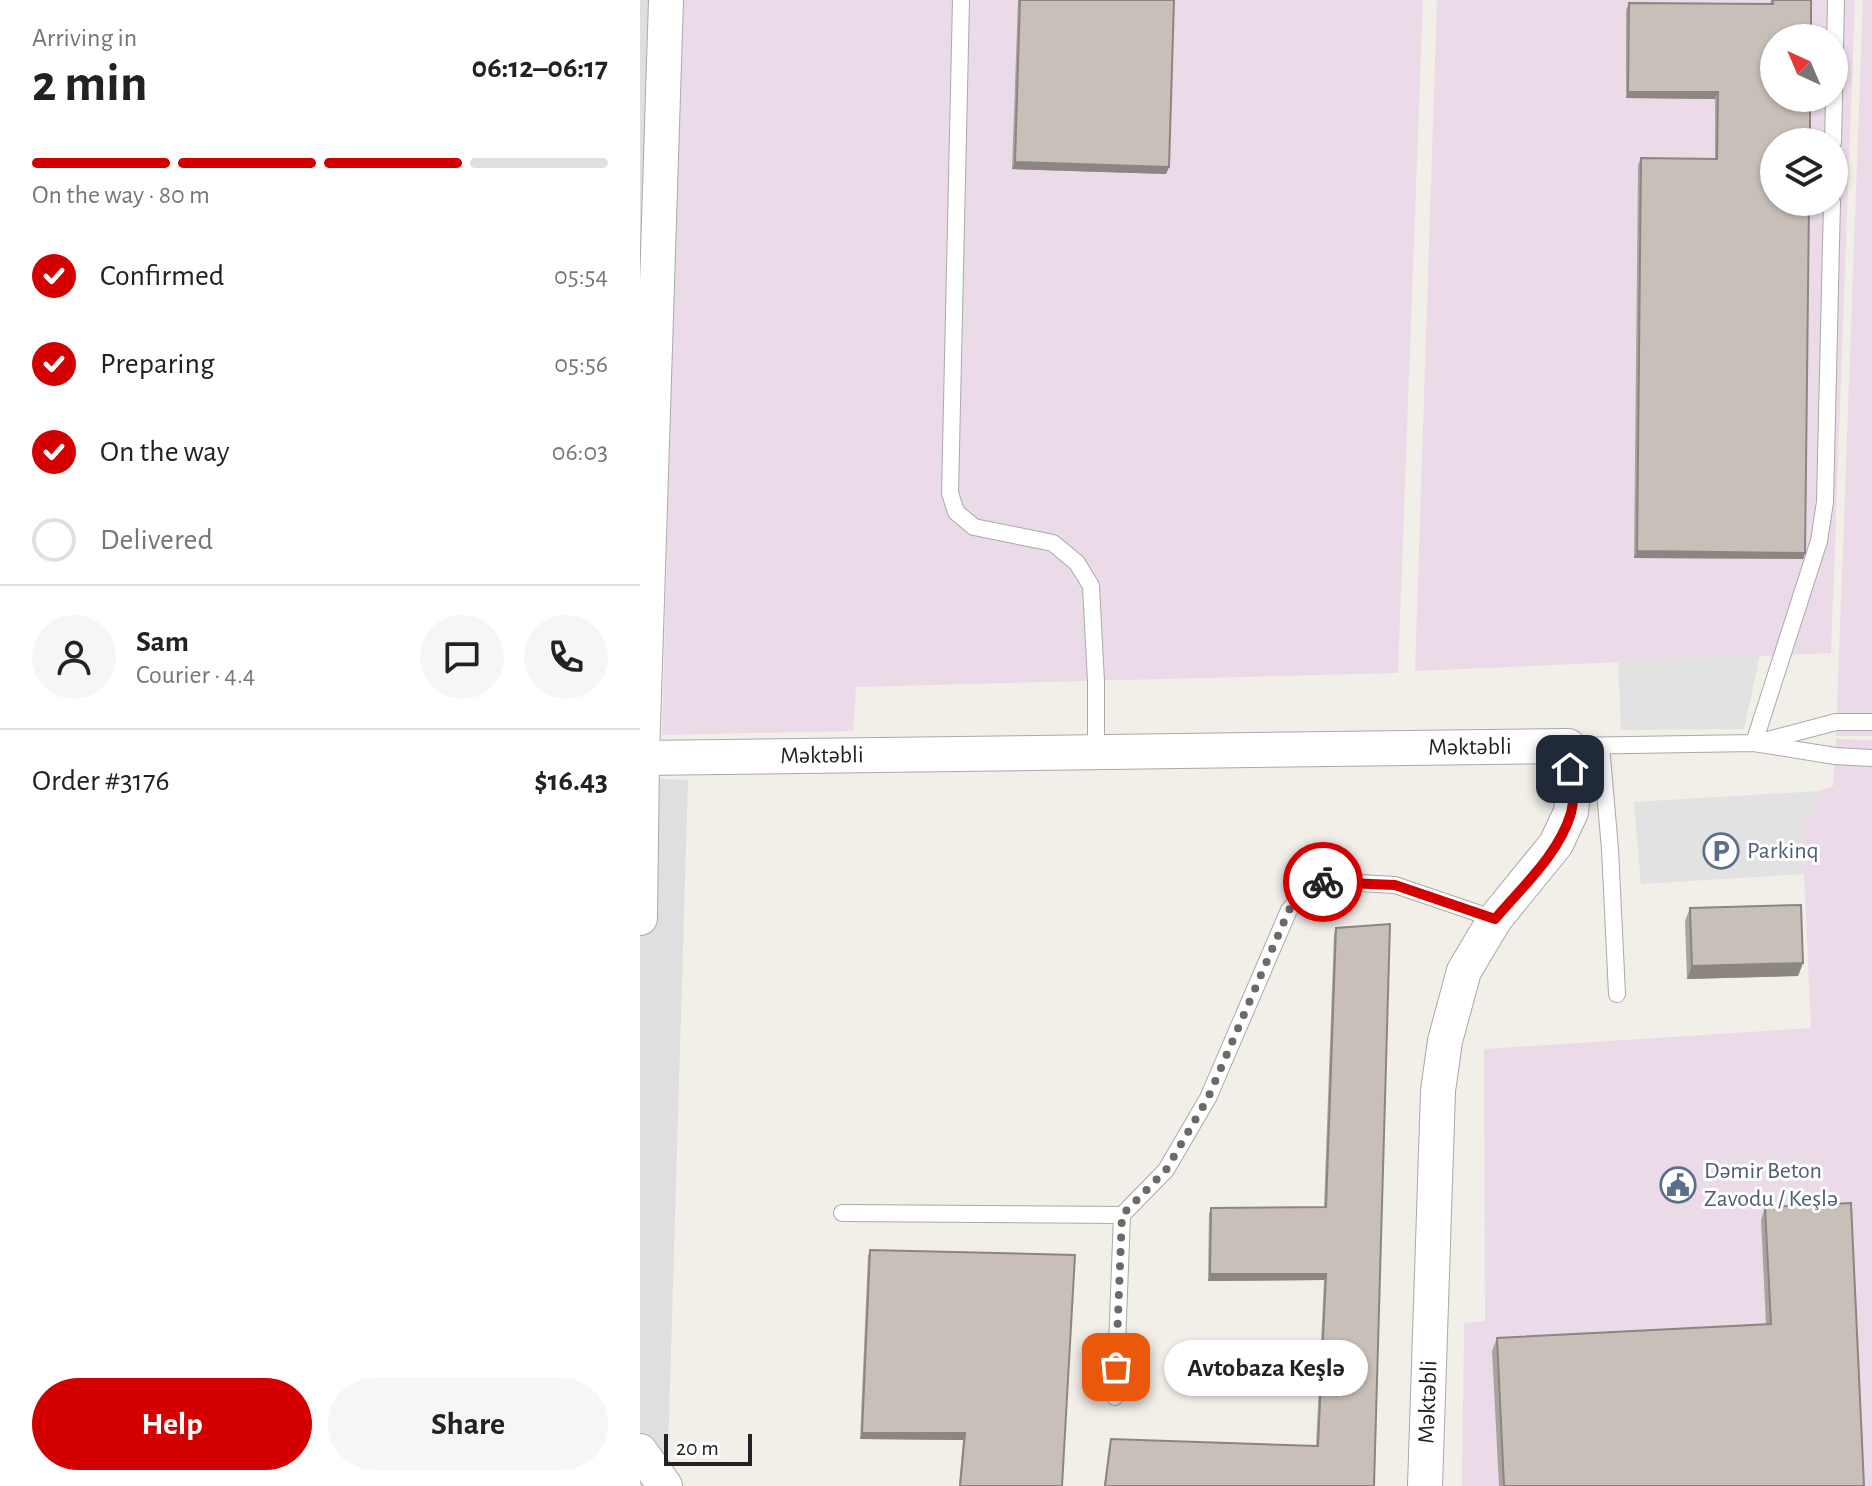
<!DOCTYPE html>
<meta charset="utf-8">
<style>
:root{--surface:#fff;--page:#f6f6f6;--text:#222;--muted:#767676;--line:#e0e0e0;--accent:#d40000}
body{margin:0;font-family:"Alegreya Sans",sans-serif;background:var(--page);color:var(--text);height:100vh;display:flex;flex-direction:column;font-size:30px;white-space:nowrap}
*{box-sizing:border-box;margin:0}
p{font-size:26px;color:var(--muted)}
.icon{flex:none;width:44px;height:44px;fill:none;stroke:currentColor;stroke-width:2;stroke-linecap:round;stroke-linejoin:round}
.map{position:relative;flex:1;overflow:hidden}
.sheet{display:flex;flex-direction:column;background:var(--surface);width:640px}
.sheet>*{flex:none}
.needle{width:52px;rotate:316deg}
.buttons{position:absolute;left:1120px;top:24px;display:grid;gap:16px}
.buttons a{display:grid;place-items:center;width:88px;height:88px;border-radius:50%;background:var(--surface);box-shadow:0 2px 6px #0004;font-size:40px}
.scale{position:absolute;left:24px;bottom:20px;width:88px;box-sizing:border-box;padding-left:8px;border:4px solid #222;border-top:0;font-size:22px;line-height:28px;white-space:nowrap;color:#222;-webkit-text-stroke:6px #fff;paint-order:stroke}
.pin{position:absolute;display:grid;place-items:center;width:68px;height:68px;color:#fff;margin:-34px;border-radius:16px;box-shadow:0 4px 12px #0006}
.courier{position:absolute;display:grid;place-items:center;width:80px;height:80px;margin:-40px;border:6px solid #d40000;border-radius:50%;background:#fff;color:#222;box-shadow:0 2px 10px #0007}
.bubble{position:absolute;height:56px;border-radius:28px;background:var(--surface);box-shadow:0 2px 6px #0004;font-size:26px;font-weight:600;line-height:56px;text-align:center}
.headline em{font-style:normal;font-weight:600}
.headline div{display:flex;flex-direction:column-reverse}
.headline{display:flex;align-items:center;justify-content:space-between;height:136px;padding:0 32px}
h1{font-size:52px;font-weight:600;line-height:60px}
.bar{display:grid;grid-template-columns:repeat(4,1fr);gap:12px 8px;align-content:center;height:96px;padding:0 32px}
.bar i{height:10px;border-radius:6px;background:var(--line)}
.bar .selected{background:var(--accent)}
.bar p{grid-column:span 4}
.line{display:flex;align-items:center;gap:20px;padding:0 32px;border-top:2px solid var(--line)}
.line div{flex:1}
.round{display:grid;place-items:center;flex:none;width:84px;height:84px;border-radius:42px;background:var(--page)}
ol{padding:0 32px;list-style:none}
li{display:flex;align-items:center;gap:24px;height:88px}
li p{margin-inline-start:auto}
li .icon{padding:8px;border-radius:50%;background:var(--accent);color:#fff;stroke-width:4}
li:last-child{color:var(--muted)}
li i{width:44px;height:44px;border:4px solid var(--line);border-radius:50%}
.button{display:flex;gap:16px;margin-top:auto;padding:16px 32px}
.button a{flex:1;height:92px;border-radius:48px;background:var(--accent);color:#fff;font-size:32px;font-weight:600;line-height:92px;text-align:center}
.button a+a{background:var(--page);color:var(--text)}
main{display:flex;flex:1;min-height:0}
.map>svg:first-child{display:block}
.residential{fill:#e0dfdf}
.industrial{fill:#ebdbe8;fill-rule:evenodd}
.parking{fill:#e2e2e2}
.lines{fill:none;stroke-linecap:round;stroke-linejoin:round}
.lane-casing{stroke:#a9a9a9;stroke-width:18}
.street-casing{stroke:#a9a9a9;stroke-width:36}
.lane{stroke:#fff;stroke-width:16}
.street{stroke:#fff;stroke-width:34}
.wall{fill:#aba49e}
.shaded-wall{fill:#8b8681}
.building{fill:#c7bfb8;stroke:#8b8681;stroke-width:2}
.done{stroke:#6b6a68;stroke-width:8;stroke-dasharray:0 14.4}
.route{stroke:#d40000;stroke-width:10}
.labels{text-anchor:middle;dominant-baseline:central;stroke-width:6;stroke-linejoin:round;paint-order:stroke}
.street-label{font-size:24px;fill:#222;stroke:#fff}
.service-label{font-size:24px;fill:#4e5e75;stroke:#fff;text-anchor:start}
</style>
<main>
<section class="sheet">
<div class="headline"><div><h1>2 min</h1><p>Arriving in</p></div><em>06:12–06:17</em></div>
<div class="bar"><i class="selected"></i><i class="selected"></i><i class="selected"></i><i></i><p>On the way · 80 m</p></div>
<ol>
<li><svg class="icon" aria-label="check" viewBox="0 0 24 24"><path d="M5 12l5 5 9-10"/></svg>Confirmed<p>05:54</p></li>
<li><svg class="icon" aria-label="check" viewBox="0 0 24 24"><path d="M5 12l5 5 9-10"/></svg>Preparing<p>05:56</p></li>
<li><svg class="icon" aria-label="check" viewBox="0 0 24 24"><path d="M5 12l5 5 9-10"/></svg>On the way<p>06:03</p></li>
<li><i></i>Delivered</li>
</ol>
<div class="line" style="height:144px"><a class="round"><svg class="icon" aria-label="person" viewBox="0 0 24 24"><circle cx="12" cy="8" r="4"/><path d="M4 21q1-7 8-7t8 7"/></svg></a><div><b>Sam</b><p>Courier · 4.4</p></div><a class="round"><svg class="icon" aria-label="chat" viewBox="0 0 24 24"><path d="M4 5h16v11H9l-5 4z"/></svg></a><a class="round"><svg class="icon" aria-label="phone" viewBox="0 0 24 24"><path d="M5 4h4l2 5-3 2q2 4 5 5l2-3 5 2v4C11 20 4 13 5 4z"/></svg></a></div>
<div class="line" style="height:104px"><div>Order #3176</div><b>$16.43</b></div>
<div class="button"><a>Help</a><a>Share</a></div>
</section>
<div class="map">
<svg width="1232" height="1486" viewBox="0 0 1232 1486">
<rect width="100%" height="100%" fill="#f2efe9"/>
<path class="residential" d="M 0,0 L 11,0 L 0,383 Z
M 0,778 L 48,780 L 27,1486 L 0,1486 Z"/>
<path class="industrial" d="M 42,0 L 783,0 L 758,673 L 216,687 L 213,731 L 22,735 Z
M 797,0 L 1215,0 L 1191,653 L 775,671 ZM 1134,38 L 1194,38 L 1194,98 L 1134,98 ZM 1134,142 L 1194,142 L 1194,202 L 1134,202 Z
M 1223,0 L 1232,0 L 1232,736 L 1196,736 Z
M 1196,739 L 1232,740 L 1232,1486 L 822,1486 L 824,1323 L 845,1321 L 844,1049 L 1171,1028 L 1162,828 L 1180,791 L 1193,786 Z"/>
<path class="parking" d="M 1120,655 L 1104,729 L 981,730 L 978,661 Z
M 1180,791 L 1162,828 L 1164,874 L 1001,884 L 994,802 Z"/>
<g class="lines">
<defs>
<path id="lane" d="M 321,0 L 310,493 L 316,512 L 334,527 L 413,543 L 437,563 L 451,586 L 456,682 L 456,752
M 1194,95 L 1196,0
M 1193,142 L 1194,98
M 1120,742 L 1196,722 L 1232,722
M 1114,743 L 1179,541 L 1185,502 L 1192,202
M 928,746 L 1114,743 L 1195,756 L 1232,758
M 961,746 L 970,849 L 977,994
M 202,1213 L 482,1215
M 475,1397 L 482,1215 L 526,1170 L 568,1098 L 649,910 L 665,892 L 684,881 L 755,885 L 855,919"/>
<g id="street">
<path id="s1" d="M 2,758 L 928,746 L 933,792 L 931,812 L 916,844 L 855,919 L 824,971 L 805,1041 L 798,1091 L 785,1486"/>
<path d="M 0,918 L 2,758 L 26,0"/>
<path d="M 0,1451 L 25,1486"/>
</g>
</defs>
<use href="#lane" class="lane-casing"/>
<use href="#street" class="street-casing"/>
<use href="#lane" class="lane"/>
<use href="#street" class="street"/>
</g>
<path class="wall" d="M 378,0 L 534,0 L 529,167 L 526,174 L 372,169 Z
M 1131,0 L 1171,0 L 1165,553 L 1163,559 L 994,558 L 998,165 L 1001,158 L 1075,159 L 1075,99 L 986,98 L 986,10 L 989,3 L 1130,4 Z
M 1050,908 L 1163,963 L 1158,976 L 1047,979 L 1045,921 Z
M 696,928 L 734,1486 L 464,1486 L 469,1446 L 471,1439 L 676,1446 L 684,1280 L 568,1281 L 569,1214 L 571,1208 L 684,1207 L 694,934 Z
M 1125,1207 L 1224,1486 L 859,1486 L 852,1351 L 857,1338 L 1126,1325 L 1121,1220 Z
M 230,1250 L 422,1486 L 319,1486 L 323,1440 L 220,1439 L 228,1256 Z"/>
<path class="shaded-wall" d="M 988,92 L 1078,92 L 1075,99 L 986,98 Z
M 375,162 L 529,167 L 526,174 L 372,169 Z
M 997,551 L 1165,553 L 1163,559 L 994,558 Z
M 1163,963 L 1158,976 L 1047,979 L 1052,966 Z
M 570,1274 L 686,1274 L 684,1280 L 568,1281 Z
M 222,1433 L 325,1433 L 323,1440 L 220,1439 Z"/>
<path class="building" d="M 380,0 L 534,0 L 529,167 L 375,162 Z
M 1133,0 L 1171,0 L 1171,38 L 1134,38 L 1134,98 L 1170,98 L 1170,142 L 1134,142 L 1134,202 L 1169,202 L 1165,553 L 997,551 L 1001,158 L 1077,159 L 1078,92 L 988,92 L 989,3 L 1133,4 Z
M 1161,905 L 1163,963 L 1052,966 L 1050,908 Z
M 750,924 L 734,1486 L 465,1486 L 471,1439 L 678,1446 L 686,1274 L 570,1274 L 571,1208 L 686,1207 L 696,928 Z
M 1211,1203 L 1224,1486 L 864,1486 L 857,1338 L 1131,1324 L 1125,1207 Z
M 230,1250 L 435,1255 L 422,1486 L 320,1486 L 325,1433 L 222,1433 Z"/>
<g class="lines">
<path class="done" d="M 476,1367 L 482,1215 L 526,1170 L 568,1098 L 649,910 L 665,892 L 683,882"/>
<path class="route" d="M 683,882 L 755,885 L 855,919 C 882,887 919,854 931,813 C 935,799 932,783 930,769"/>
</g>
<defs>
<symbol id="parking-ring" viewBox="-11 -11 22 22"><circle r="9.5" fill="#fff" stroke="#5c6f8a" stroke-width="1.5"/><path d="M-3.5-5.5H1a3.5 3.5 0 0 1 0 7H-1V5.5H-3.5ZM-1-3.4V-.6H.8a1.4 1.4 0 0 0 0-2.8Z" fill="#5c6f8a"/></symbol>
<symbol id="civic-ring" viewBox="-11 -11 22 22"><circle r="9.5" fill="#fff" stroke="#5c6f8a" stroke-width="1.5"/><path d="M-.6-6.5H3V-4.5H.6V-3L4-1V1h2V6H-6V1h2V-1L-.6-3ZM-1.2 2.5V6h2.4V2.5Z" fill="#5c6f8a"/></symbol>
</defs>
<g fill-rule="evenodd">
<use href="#parking-ring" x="1061" y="831" width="40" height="40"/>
<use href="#civic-ring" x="1018" y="1165" width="40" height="40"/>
</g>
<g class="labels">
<g class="street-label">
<text stroke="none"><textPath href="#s1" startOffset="828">Məktəbli</textPath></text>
<text stroke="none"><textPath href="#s1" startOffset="180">Məktəbli</textPath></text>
<text transform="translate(788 1402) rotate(-88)">Məktəbli</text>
</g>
<g class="service-label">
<text x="1107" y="851">Parkinq</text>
<text x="1064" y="1171">Dəmir Beton<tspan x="1064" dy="28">Zavodu / Keşlə</tspan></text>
</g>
</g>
</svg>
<div class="buttons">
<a><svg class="needle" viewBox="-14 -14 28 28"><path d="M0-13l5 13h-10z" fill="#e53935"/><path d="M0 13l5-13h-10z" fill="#767676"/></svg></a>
<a><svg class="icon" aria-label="layers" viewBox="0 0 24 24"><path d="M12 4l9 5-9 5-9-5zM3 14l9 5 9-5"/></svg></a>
</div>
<div class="scale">20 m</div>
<div class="pin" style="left:476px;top:1367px;background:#ea580c"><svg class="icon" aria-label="bag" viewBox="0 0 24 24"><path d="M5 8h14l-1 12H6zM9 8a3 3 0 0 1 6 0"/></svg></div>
<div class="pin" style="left:930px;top:769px;background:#1f2937"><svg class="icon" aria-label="home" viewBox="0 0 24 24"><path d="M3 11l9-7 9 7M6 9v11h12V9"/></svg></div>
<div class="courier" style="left:683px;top:882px"><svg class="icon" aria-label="bike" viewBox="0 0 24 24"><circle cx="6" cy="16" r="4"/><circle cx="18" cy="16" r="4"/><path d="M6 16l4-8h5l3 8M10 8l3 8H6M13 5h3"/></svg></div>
<div class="bubble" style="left:524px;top:1340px;width:204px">Avtobaza Keşlə</div>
</div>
</main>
